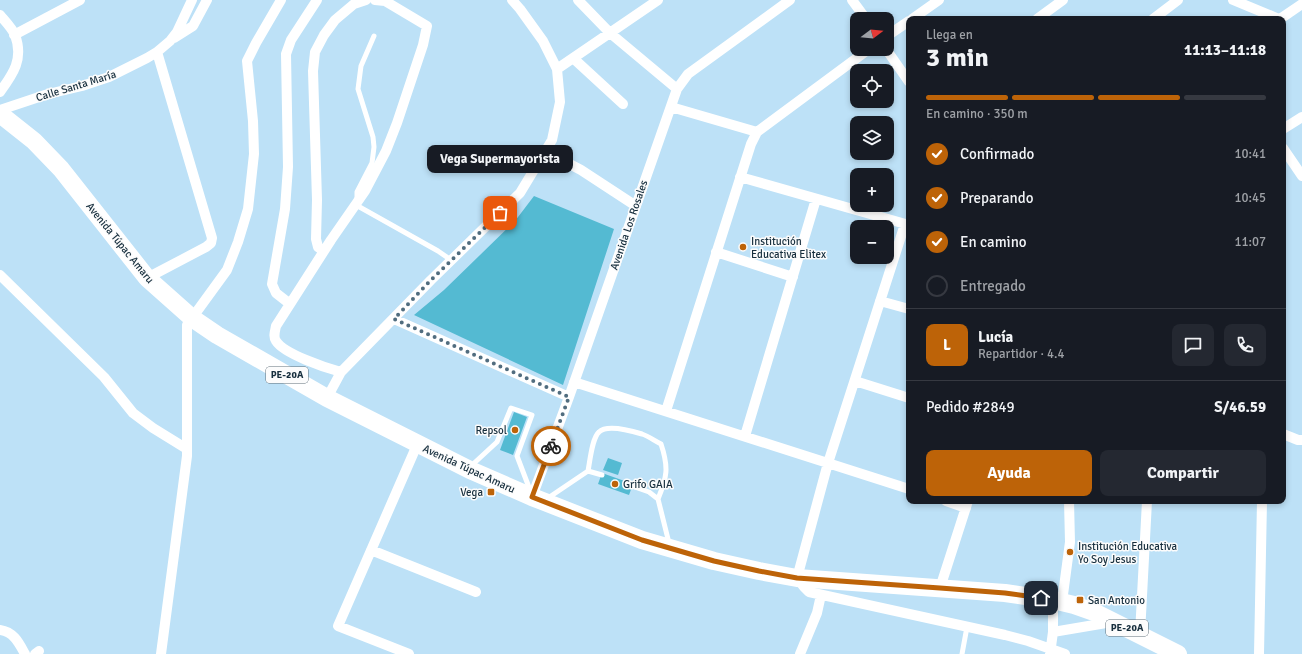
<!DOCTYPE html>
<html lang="es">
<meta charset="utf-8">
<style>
:root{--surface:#171b24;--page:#242831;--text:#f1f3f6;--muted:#9ea1a6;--line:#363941;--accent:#bd6308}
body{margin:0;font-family:Signika,sans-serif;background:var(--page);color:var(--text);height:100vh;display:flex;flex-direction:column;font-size:15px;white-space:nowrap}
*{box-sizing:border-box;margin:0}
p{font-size:13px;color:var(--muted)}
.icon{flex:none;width:22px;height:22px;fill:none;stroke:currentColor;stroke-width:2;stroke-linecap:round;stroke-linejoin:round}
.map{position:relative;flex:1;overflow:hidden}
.drawer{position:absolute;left:906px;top:16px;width:380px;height:488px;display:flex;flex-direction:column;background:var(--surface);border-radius:8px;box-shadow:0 2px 6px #0003}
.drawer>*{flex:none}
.needle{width:26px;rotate:74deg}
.tools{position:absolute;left:850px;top:12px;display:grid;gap:8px}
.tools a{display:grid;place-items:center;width:44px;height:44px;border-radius:8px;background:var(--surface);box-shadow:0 2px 6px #0003;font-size:20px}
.pin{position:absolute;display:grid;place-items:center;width:34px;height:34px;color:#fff;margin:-17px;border-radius:8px;box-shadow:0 2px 6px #0006}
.courier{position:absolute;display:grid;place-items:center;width:40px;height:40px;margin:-20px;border:3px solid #bd6308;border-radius:50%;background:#fff;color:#222;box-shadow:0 1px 5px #0007}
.bubble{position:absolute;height:28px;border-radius:8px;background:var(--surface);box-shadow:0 2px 6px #0003;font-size:13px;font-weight:700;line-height:28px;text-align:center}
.head em{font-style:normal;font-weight:700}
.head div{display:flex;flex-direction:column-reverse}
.head{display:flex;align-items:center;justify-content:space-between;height:68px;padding:0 20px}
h1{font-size:26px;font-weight:700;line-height:30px}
.bar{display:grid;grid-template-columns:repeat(4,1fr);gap:6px 4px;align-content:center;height:48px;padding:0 20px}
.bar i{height:5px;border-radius:3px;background:var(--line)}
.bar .on{background:var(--accent)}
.bar p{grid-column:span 4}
.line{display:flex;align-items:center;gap:10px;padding:0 20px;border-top:1px solid var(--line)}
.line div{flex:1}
.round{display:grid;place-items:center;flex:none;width:42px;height:42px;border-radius:8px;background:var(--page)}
ol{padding:0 20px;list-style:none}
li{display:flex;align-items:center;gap:12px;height:44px}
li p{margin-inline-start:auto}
li .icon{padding:4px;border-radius:50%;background:var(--accent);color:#fff;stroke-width:4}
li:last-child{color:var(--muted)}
li i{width:22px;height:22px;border:2px solid var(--line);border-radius:50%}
.primary-button{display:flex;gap:8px;margin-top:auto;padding:8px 20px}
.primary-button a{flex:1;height:46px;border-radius:8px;background:var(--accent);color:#fff;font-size:16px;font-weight:700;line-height:46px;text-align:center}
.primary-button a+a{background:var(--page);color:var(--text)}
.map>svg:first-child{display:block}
.building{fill:#54bad2}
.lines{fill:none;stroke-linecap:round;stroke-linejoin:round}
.lane{stroke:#fff;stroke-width:5}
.street{stroke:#fff;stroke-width:10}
.highway{stroke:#fff;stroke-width:18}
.done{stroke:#516d7f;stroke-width:4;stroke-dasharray:0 7.2}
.route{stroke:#bd6308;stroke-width:5}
.poi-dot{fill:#bd6308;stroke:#fcfcfc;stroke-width:1.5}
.labels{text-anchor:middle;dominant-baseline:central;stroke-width:3;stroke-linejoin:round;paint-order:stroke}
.shield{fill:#fcfcfc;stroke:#5c6c77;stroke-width:1}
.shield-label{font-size:10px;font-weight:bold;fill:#172f3e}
.street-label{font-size:11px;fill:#172f3e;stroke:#fcfcfc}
.poi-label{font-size:11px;fill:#172f3e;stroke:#fcfcfc;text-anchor:start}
</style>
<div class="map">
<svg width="1302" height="654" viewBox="0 0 1302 654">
<rect width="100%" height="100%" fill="#bde1f7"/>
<path class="building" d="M 534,196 L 614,229 L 563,385 L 414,315 L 444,290 L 515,221 Z
M 514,412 L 527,417 L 513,455 L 500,450 Z
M 608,458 L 622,463 L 618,475 L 603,470 Z
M 602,473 L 633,484 L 629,495 L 598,484 Z"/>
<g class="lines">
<path class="lane" d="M 358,199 L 357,198 L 357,192 L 372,163 L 374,147 L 373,137 L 358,89 L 361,66 L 374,36
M 356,205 L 438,251 L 451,260
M 471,466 L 497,442 L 511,408 L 532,415 L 517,456 L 530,490
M 588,471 C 590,461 592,438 599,432 C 607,424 632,431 642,434 C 648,436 655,441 661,444 C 669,468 667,477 658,499
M 632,486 L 649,492 L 658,499 L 669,543
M 548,498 L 588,471 L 602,475
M 962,654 L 967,627"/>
<path class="street" d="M 578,0 L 610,33 L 677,89
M 852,0 L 866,19
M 1233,0 L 1279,19
M 0,15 C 5,21 12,28 15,35 C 24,59 13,74 0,92
M 912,19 L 939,0
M 1037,19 L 1063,0
M 1153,19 L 1178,0
M 1280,19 L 1302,4
M 14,35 L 80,0
M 887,36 L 909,21
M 174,38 L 193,26 L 207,0
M 886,49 L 909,82
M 573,58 L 623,104
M 557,69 L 658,0
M 671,107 L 757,132
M 0,110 L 48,94 L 82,86 L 109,77 L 147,58 L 157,52 L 170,41 L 177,32 L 192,0
M 1283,129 L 1302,117
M 1283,148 L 1302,176
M 545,151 L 581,170 L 636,206
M 740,177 L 909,225
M 905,224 L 828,463 L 797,578 L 804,587 L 809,592 L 1005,635 L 1028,641 L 1065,654
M 324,251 L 318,247 L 316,239 L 317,200 L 313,71 L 315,52 L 324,35 L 335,20 L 354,4 L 366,0
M 716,252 L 793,277
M 0,275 L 104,377 L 133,413 L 153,428 L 187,449
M 147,278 L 206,247 L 211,243 L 212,238 L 157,52
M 880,301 L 909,309
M 290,304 L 276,293 L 272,284 L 285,209 L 288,167 L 286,54 L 291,40 L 317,0
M 394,319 L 569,397
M 341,372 C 326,368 284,354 276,341 C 273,337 275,331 276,326 L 331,240 L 365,191 L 386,151 L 397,123 L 423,45 L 427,26 L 385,1 L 375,0
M 855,381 L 909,398
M 574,382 L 909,489
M 327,398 L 341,372 L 431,280 L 520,193 L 552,140 L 560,102 L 557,69 L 543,41 L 520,9 L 512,0
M 666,411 L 751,144 L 757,132 L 869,49
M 1283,434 L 1298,440 L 1302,440
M 745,436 L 816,199
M 532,497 L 569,397 L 677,89 L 688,74 L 790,0
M 946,501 L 966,508
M 371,550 L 476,592
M 940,588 L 968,501
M 1053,600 L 1053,632
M 1062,602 L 1070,542 L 1069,501
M 0,630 C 14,632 19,643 25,654
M 1140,634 L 1147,501
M 35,654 L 39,651
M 161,654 L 187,456 L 187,325 L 227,270 L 238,242 L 248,209 L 254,154 L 253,121 L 247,61 L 256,43 L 281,0
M 409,654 L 338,626 L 417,445
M 800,654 L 817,613 L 821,595
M 1050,654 L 1053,632 L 1112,622
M 1259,654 L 1262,501"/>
<path class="highway" d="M 0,114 L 34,141 L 61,169 L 147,278 L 192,318 L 217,335 L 327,398 L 470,470 L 532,497 L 642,540 L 714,561 L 759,571 L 797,578 L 1005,593 L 1053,600 L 1074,605 L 1094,612 L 1178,654"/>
</g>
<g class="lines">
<path class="done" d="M 500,213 L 431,280 L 394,319 L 569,397 L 551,446"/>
<path class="route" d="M 551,446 L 532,497 L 642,540 L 714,561 L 759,571 L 797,578 L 940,588 L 1005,593 L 1041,598"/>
</g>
<g class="poi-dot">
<circle cx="743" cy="247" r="4"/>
<circle cx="515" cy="430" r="4"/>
<circle cx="615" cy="484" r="4"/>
<rect x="487" y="488" width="8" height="8" rx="2"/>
<circle cx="1070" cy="552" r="4"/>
<rect x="1076" y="596" width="8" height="8" rx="2"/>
</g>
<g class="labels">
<g class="shield">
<rect x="266" y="367" width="42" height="16" rx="3"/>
<rect x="1106" y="620" width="42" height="16" rx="3"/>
</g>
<g class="shield-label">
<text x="287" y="375">PE-20A</text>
<text x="1127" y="628">PE-20A</text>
</g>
<g class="street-label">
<text transform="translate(76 86) rotate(-17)">Calle Santa María</text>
<text transform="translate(629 225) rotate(-71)">Avenida Los Rosales</text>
<text transform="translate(120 243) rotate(51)">Avenida Túpac Amaru</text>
<text transform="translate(469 469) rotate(25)">Avenida Túpac Amaru</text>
</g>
<g class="poi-label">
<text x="751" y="241">Institución<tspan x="751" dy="13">Educativa Elitex</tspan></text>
<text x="507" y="430" text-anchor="end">Repsol</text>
<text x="623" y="484">Grifo GAIA</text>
<text x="483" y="492" text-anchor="end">Vega</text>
<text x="1078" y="546">Institución Educativa<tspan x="1078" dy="13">Yo Soy Jesus</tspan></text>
<text x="1088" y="600">San Antonio</text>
</g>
</g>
</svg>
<div class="tools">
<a><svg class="needle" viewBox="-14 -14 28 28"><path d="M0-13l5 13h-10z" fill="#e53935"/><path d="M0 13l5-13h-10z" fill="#9ea1a6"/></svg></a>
<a><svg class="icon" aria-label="locate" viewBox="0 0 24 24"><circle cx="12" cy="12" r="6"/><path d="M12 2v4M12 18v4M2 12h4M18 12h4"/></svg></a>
<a><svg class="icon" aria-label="layers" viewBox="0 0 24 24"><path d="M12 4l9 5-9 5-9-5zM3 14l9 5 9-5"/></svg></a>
<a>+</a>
<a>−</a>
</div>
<div class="pin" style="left:500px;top:213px;background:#ea580c"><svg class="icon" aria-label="bag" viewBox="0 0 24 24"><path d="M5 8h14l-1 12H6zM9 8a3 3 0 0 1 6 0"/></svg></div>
<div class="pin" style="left:1041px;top:598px;background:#1f2937"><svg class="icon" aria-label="home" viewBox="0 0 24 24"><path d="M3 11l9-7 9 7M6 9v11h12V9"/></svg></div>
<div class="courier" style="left:551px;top:446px"><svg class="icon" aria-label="bike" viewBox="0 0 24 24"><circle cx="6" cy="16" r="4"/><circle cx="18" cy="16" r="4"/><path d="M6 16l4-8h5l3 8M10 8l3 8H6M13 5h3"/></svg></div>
<div class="bubble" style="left:427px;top:145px;width:146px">Vega Supermayorista</div>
<section class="drawer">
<div class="head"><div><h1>3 min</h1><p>Llega en</p></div><em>11:13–11:18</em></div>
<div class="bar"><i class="on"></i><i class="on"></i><i class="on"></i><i></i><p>En camino · 350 m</p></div>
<ol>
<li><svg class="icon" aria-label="check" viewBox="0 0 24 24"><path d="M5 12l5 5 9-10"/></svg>Confirmado<p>10:41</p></li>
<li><svg class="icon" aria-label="check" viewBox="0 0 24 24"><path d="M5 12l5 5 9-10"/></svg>Preparando<p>10:45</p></li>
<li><svg class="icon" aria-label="check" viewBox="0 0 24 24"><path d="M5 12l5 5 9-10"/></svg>En camino<p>11:07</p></li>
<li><i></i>Entregado</li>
</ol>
<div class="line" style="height:72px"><b class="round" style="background:var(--accent);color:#fff">L</b><div><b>Lucía</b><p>Repartidor · 4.4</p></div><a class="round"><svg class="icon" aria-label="chat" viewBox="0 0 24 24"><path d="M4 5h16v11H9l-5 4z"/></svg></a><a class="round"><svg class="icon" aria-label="phone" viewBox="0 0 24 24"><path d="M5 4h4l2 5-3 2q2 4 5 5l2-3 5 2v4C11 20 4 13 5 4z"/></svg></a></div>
<div class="line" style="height:52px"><div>Pedido #2849</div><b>S/46.59</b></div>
<div class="primary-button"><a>Ayuda</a><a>Compartir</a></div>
</section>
</div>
